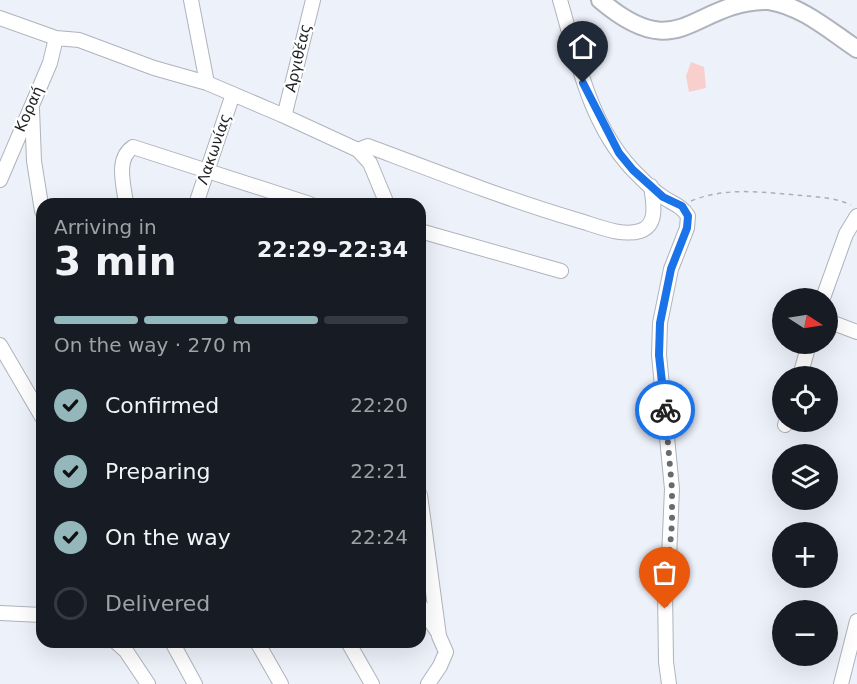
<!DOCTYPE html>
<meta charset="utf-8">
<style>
:root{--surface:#171b24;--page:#20242c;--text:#f1f3f6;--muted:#9ea1a6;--line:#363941;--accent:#94b7bc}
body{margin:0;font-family:"DejaVu Sans",sans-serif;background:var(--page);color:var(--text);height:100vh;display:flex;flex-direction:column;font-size:22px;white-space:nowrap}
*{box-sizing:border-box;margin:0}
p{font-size:20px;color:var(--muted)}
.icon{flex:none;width:33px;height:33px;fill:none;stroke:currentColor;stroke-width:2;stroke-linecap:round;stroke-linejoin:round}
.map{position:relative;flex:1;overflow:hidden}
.drawer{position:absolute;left:36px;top:198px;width:390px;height:450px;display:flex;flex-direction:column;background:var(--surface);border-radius:18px;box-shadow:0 6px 24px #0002}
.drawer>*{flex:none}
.needle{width:39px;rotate:102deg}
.buttons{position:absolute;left:772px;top:288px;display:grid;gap:12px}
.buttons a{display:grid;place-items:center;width:66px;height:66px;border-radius:50%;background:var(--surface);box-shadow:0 6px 24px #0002;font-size:30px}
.pin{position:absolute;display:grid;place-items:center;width:51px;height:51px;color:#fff;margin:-62px -26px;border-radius:50% 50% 50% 0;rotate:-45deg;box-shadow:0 0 6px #0007}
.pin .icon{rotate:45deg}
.courier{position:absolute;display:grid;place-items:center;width:60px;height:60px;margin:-30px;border:4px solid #1a73e8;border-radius:50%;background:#fff;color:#222;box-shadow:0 2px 8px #0007}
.overview em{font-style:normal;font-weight:800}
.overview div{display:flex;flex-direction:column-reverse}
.overview{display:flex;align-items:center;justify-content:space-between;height:102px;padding:0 18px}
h1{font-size:39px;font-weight:800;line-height:45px}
.bar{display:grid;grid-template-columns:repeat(4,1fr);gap:9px 6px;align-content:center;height:72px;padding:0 18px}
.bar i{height:8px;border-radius:4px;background:var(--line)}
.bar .active{background:var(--accent)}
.bar p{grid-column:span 4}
ol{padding:0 18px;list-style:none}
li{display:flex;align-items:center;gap:18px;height:66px}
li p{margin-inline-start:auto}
li .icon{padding:6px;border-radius:50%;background:var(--accent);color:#111;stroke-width:4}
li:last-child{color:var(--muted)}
li i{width:33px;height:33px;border:3px solid var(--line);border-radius:50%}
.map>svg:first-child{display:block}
.building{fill:#f8cfcc}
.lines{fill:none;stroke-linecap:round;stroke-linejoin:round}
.minor-casing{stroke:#afb3bb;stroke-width:16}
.major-casing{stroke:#afb3bb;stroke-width:20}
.path{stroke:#abafb6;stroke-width:1.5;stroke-dasharray:4.5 4.5;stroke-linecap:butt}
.minor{stroke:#fff;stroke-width:14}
.major{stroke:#fff;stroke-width:16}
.done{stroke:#676a6f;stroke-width:6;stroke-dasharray:0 10.8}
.route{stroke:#1a73e8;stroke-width:8}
.labels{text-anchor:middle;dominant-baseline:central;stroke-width:4.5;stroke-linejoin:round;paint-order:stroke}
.street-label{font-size:15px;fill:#1f2124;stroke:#fff}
</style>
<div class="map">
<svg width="857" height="684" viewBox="0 0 857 684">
<rect width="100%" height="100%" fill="#edf1fa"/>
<path class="building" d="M 691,62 L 704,67 L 706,88 L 689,92 L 686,76 Z"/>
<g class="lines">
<defs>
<path id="minor" d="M 191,0 L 207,83
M 560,0 C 577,58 589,123 632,169 C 641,178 652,190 663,197 C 673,204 681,205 688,216 L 687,228 L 671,269 L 660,323 L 659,355 L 672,489 L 669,558 L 665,590 L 666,662 L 669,684
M 0,18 L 56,38 L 79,40 L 154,68 L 207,83 L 282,115 L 358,150 L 370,163 L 387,204
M 32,109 L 34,161 L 42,211
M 282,115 L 286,109 L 313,0
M 358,150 L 368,146 C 437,172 506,199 577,220 C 595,225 621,237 640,231 C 659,225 653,201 651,186
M 0,180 L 50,63 L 56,38
M 126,204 C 124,185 115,159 133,147 L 310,204
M 196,204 L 233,94
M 420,231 L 561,271
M 823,298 L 846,234 L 857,216
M 828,321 L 857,332
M 0,345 L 42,417
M 800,376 L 809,344
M 785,425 L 786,422
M 420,495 L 439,636 L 446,652 L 440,666 L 428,684
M 420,605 L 437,631
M 0,613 L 42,615
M 116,642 L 126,651 L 148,684
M 172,642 L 195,684
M 257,642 L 281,684
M 348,642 L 372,684
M 841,684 L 857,621"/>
<path id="major" d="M 600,0 C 681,69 692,0 769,1 C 802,6 830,31 857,49"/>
</defs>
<use href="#minor" class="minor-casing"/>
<use href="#major" class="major-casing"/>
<path class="path" d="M 691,201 C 725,187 761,192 796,195 C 815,197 834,197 851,205"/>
<use href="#minor" class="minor"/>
<use href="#major" class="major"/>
</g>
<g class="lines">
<path class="done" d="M 665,410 L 672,489 L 672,523 L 665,609"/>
<path class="route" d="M 583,83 L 619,153 L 633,170 L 663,197 L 682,206 L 688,216 L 687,228 L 671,269 L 660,323 L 659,355 L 665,410"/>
</g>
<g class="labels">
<g class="street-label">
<text transform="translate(298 58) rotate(-77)">Αργιθέας</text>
<text transform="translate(29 109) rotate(-66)">Κοραή</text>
<text transform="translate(214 149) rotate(-71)">Λακωνίας</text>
</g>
</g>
</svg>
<div class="buttons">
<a><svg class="needle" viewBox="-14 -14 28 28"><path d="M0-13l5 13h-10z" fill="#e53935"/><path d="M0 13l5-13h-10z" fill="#9ea1a6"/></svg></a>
<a><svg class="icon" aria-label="locate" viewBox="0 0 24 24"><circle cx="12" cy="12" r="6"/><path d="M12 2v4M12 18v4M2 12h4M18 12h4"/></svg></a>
<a><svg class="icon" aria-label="layers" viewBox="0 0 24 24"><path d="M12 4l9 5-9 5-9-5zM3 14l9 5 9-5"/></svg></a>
<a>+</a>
<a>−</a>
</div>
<div class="pin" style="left:665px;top:609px;background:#ea580c"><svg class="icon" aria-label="bag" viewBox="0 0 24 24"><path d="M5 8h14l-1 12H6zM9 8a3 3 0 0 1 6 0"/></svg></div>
<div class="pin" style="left:583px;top:83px;background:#1f2937"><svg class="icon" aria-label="home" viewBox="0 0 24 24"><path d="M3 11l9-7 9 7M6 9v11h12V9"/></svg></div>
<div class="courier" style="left:665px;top:410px"><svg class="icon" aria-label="bike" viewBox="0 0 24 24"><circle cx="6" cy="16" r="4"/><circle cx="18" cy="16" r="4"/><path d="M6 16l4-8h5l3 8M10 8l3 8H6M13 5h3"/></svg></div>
<section class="drawer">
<div class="overview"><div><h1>3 min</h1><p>Arriving in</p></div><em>22:29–22:34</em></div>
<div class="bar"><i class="active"></i><i class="active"></i><i class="active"></i><i></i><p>On the way · 270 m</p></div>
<ol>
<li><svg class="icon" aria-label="check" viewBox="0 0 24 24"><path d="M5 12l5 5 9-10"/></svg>Confirmed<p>22:20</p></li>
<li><svg class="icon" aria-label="check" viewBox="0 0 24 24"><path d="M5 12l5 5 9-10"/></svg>Preparing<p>22:21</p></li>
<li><svg class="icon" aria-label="check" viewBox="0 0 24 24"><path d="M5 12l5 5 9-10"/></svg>On the way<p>22:24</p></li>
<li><i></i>Delivered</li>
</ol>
</section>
</div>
